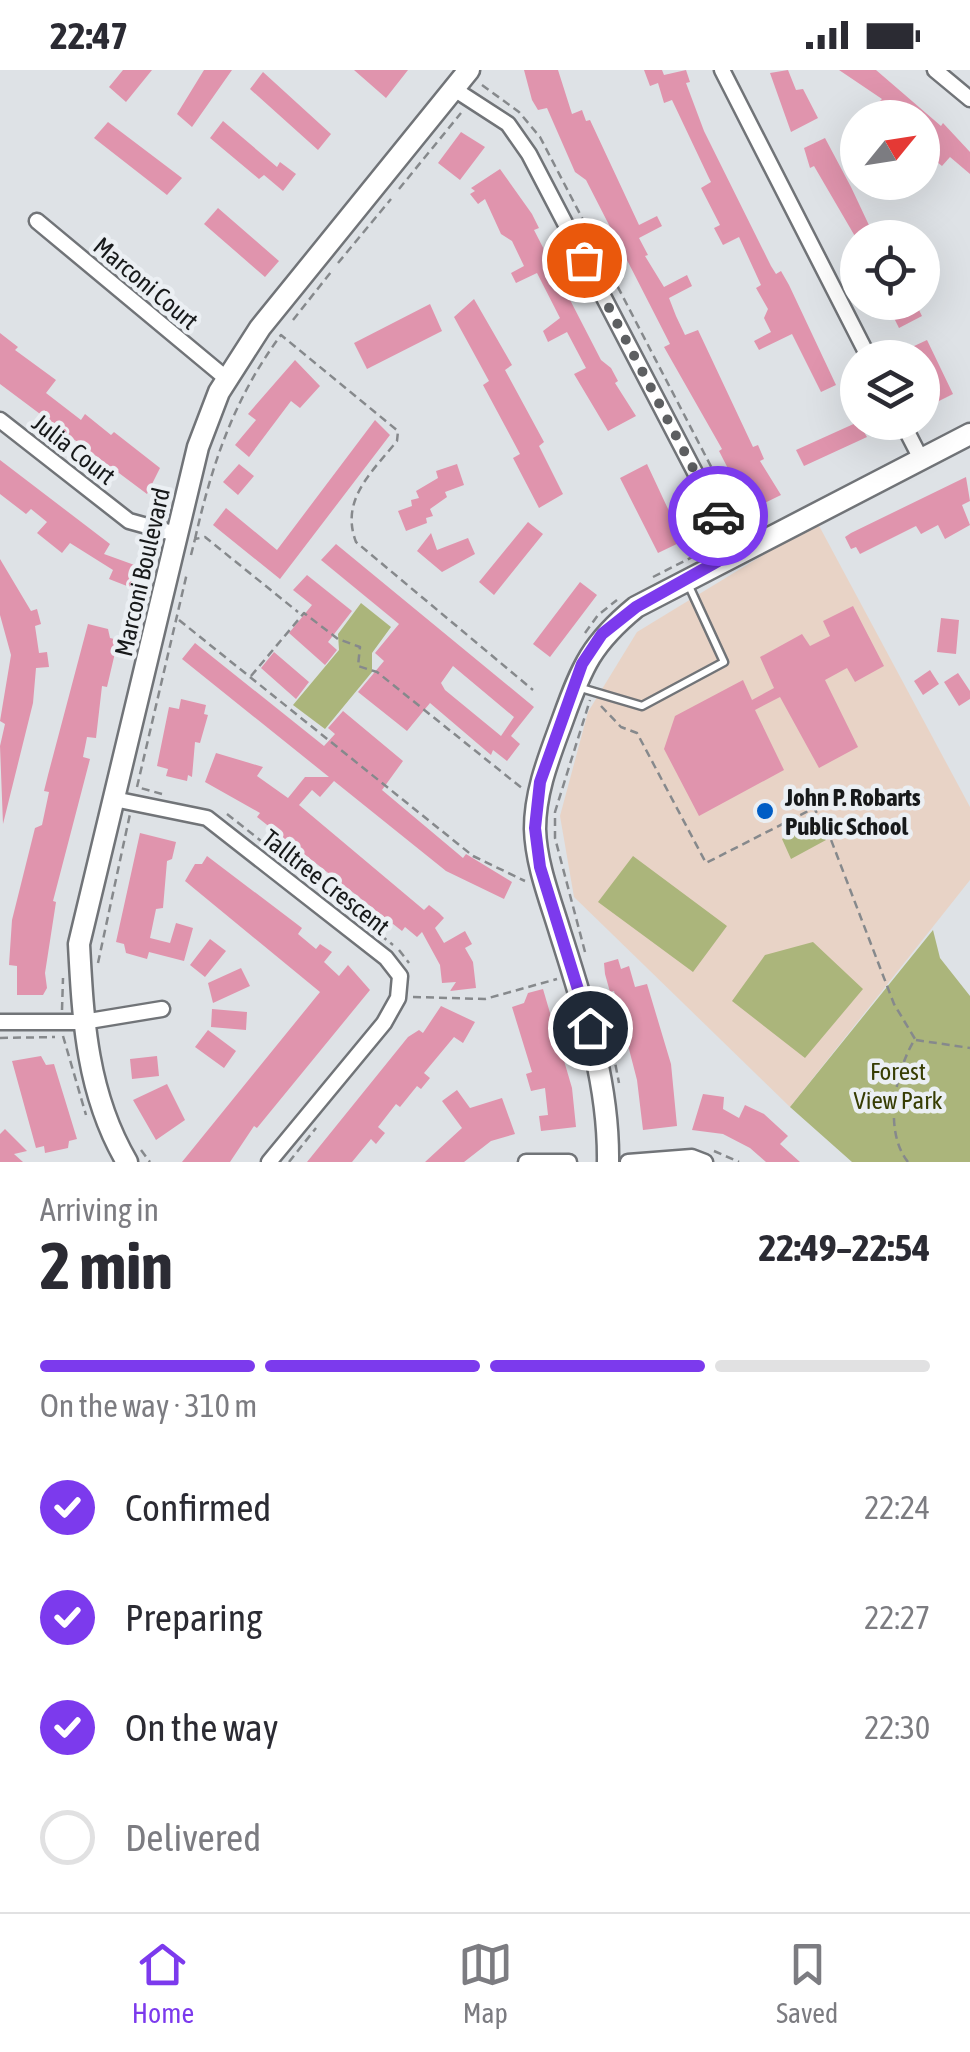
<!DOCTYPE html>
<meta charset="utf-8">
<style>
:root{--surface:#fff;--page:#f2f2f3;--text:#2b2b33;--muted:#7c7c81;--line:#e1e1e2;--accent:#7c3aed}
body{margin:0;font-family:"Asap Condensed",sans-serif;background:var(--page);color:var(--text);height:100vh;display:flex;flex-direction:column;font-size:38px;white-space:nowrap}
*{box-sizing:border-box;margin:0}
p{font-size:32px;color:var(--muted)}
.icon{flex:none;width:55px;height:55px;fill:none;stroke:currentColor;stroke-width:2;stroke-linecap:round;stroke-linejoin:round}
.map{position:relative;height:1092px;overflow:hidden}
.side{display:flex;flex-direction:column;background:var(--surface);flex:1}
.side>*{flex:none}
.needle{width:65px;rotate:60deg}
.fabs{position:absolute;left:840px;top:30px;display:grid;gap:20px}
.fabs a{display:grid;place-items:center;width:100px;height:100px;border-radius:50%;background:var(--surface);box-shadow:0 10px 40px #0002;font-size:50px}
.pin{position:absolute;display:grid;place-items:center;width:85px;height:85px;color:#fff;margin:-42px;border:5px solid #fff;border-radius:50%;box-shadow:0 2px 10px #0007}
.courier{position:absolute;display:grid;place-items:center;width:100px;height:100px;margin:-50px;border:8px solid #7c3aed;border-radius:50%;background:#fff;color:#222;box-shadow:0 2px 12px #0007}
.summary em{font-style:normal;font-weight:700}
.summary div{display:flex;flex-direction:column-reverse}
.summary{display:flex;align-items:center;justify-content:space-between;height:170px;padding:0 40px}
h1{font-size:65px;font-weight:700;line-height:75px}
.bar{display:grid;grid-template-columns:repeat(4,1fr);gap:15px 10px;align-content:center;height:120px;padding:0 40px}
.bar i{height:12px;border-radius:8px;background:var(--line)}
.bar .current{background:var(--accent)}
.bar p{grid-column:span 4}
ol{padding:0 40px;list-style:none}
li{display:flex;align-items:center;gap:30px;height:110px}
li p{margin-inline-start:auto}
li .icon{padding:10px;border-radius:50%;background:var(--accent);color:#fff;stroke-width:4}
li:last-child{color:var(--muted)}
li i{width:55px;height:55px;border:5px solid var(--line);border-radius:50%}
.status{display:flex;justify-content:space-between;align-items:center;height:70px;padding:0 50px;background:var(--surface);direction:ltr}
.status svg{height:28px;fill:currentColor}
.menu{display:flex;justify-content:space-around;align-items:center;height:140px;border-top:2px solid var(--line);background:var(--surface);font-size:28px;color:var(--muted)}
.menu a{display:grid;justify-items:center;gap:5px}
.menu .current{color:var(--accent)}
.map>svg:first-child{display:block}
.education{fill:#e8d3c6}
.green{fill:#abb57b}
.building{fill:#e094ad;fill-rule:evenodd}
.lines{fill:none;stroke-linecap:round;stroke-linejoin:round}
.lane-casing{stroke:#717478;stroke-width:11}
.street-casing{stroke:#717478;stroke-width:19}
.secondary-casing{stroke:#717478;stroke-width:25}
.path{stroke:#86898c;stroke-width:2.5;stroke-dasharray:8 5;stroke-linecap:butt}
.lane{stroke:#fff;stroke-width:6}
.street{stroke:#fff;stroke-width:14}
.secondary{stroke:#fff;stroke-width:20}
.done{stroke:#5d5f61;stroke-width:10;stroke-dasharray:0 18}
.route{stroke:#7c3aed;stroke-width:12}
.poi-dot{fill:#005dc5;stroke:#ebeff3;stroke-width:4}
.labels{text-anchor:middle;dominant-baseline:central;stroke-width:9;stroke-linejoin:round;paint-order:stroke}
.street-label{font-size:25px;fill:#17191a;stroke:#ebeff3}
.poi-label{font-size:25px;font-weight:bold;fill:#17191a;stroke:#ebeff3;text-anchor:start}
.park-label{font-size:25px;fill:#373d03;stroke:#ebeff3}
</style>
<div class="status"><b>22:47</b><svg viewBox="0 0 49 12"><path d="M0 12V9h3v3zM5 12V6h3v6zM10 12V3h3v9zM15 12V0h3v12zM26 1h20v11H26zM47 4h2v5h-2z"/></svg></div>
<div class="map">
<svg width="970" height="1092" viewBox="0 0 970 1092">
<rect width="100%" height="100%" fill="#dee2e6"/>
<path class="education" d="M 817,452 L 970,737 L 970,810 L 790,1037 L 574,827 L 560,746 L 588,642 L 637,562 Z"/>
<path class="green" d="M 361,533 L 391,557 L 372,583 L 372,602 L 325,659 L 293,635 L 339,580 L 338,564 Z
M 815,751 L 826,770 L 791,789 L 782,769 Z
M 633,786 L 727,856 L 693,902 L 598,832 Z
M 933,860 L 940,888 L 970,926 L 970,1092 L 852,1092 L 790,1037 Z
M 813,872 L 863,919 L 805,988 L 732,931 L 765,885 Z"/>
<path class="building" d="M 123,0 L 152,0 L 126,32 L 109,17 Z
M 204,0 L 232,0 L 192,57 L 177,44 Z
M 354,0 L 408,0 L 386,28 Z
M 524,0 L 558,0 L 572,44 L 582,40 L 586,51 L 590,50 L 639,155 L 657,146 L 662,156 L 639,168 L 648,185 L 645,186 L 664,217 L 687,205 L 692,216 L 669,228 L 676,246 L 685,265 L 698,260 L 753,377 L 758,375 L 764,389 L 760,391 L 781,425 L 754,438 L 748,427 L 740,431 L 734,419 L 738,418 L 719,381 L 722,379 L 664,277 L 670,274 L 586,110 L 575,102 L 547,38 L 538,40 L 532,30 Z
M 644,0 L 662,0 L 664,5 L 686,0 L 690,12 L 686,13 L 704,61 L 771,196 L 776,204 L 781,201 L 789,215 L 836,315 L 821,322 L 792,264 L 759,280 L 754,271 L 771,262 L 764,248 L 768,239 L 756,218 L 761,215 L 739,167 L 723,175 L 714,158 L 720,155 L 701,118 L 711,112 L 708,106 L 672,30 L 664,33 L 658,13 L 650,16 Z
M 788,0 L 796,20 L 803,19 L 818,48 L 791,62 L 770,3 Z
M 839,0 L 876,0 L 941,56 L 943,53 L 970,82 L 970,104 L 950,87 L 942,96 L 922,80 L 922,48 L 897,48 L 879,32 L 882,29 Z
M 263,2 L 331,64 L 318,80 L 250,19 Z
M 223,51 L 277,97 L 280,92 L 296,104 L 283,121 L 264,105 L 259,109 L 210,68 Z
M 108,52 L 182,108 L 167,125 L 94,68 Z
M 461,62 L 485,77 L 460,110 L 438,93 Z
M 825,68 L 851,117 L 875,168 L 856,168 L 814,96 L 810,98 L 804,78 Z
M 500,99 L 532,144 L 539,158 L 534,160 L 601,290 L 611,298 L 618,311 L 615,313 L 636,346 L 608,361 L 574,304 L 586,298 L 567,262 L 548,272 L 543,261 L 560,248 L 537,203 L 516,213 L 511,203 L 524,196 L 512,171 L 501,164 L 485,129 L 478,134 L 470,124 L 475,121 L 471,118 Z
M 218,138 L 279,191 L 265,207 L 204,154 Z
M 474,229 L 512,295 L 505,300 L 544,372 L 539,376 L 563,424 L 539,438 L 513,388 L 520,384 L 483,315 L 489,311 L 454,247 Z
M 895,232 L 915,232 L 922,246 L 899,258 L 888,236 Z
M 430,234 L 442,261 L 367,299 L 354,273 Z
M 0,263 L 18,277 L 15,280 L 56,310 L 46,323 L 81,350 L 85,344 L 111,365 L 114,362 L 160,398 L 147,424 L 0,314 Z
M 927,270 L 953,324 L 937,332 L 926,312 L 922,288 L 912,277 Z
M 295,290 L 320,316 L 300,338 L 291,331 L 249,387 L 235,375 L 256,350 L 248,344 Z
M 375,350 L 390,365 L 280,509 L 213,455 L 226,438 L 277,480 Z
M 858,352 L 867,367 L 804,396 L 796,380 Z
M 0,390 L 110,474 L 104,484 L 140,497 L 132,518 L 109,509 L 113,500 L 70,473 L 62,483 L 37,463 L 47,452 L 31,439 L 26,444 L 0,424 Z
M 239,394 L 254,406 L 238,425 L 223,412 Z
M 457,394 L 464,415 L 445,422 L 447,427 L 430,439 L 433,446 L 426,448 L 427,453 L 406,461 L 398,441 L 412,436 L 411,430 L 419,428 L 416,421 L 438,408 L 436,401 Z
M 647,394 L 683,471 L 658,483 L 620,408 Z
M 966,407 L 970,431 L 962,435 L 970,455 L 945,469 L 938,455 L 921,464 L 916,456 L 860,484 L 856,477 L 851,479 L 845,467 L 851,463 Z
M 528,452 L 543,464 L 494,525 L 479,512 Z
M 431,463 L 437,480 L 468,468 L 475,484 L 442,502 L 417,481 Z
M 336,474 L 534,637 L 511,666 L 520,674 L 507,691 L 493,680 L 491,685 L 430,633 L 407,661 L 358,622 L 384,591 L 375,583 L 399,554 L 321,490 ZM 453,596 L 514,647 L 501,666 L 445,620 L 441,613 Z
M 0,489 L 31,541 L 37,539 L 41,554 L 35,556 L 39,583 L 47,582 L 49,597 L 36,598 L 33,633 L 3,754 L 0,676 L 5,654 L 0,651 L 11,585 L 0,545 Z
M 307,505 L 352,541 L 328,572 L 337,580 L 325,595 L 289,563 L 312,535 L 293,520 Z
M 580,512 L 597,525 L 550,587 L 533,574 Z
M 853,536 L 884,596 L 855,612 L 847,598 L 825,610 L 858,677 L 819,698 L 780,627 L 755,640 L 784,700 L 699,746 L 664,679 L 675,646 L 743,610 L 752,630 L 774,618 L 760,587 L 802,564 L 810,576 L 830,566 L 823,551 Z
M 941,548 L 959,550 L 956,584 L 937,582 Z
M 88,554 L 108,559 L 110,568 L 118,570 L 107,617 L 102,616 L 96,668 L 87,667 L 83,687 L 90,689 L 53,831 L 56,832 L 45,903 L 47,918 L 43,925 L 17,925 L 17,896 L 9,895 L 12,850 L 35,758 L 42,755 L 49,722 L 44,721 L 48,705 Z
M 195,573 L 324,676 L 335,664 L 328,658 L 343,641 L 403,691 L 382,720 L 463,788 L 466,784 L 512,812 L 504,829 L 446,801 L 334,711 L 320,727 L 312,720 L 299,735 L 424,840 L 429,835 L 439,843 L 444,848 L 435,858 L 444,873 L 465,861 L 472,874 L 465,878 L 473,892 L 476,918 L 450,921 L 456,912 L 442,913 L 440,895 L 422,862 L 417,867 L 405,857 L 402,861 L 257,747 L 260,743 L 205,712 L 216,683 L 263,697 L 257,706 L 288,728 L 305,707 L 329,707 L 182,589 Z
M 274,582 L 309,612 L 296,629 L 261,598 Z
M 930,600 L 939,614 L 923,625 L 914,611 Z
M 958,603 L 970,621 L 970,629 L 959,636 L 944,612 Z
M 181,629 L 206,635 L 204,644 L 208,645 L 200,673 L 195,672 L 192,707 L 188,705 L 187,711 L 166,706 L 168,699 L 157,696 L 169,637 L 179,639 Z
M 140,763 L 176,772 L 172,789 L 167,791 L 163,838 L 156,839 L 150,868 L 170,873 L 176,853 L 193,858 L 184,891 L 149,882 L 147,889 L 126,883 L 124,874 L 116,872 Z
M 207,786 L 302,858 L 298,864 L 316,879 L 320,874 L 332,882 L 324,892 L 339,906 L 348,895 L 370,920 L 257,1058 L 254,1056 L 230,1092 L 182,1092 L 320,922 L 185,811 L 195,794 L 202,794 Z
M 210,869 L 226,881 L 205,907 L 190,895 Z
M 618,889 L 621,899 L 629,896 L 635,917 L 647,914 L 671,994 L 677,1056 L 643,1060 L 637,1010 L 614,921 L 610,922 L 605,904 L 604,893 Z
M 241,898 L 250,916 L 213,933 L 208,913 Z
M 543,919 L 572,1018 L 576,1057 L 541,1061 L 539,1046 L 548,1045 L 545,1018 L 531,1021 L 526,1004 L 532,1002 L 512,937 L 524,933 L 528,923 Z
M 441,936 L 475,952 L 463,973 L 454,967 L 424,1003 L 430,1008 L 421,1019 L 417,1016 L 400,1037 L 396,1034 L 378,1057 L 385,1063 L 376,1074 L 371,1069 L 352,1092 L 307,1092 L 408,967 L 419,960 L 423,963 Z
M 212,939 L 247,942 L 246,960 L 211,957 Z
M 208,960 L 236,981 L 224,998 L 195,977 Z
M 41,986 L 46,995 L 54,994 L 77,1069 L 69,1071 L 68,1078 L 45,1083 L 44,1076 L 36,1078 L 12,991 Z
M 157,986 L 159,1006 L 132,1009 L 130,989 Z
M 167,1014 L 185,1050 L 156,1070 L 133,1030 Z
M 457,1020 L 470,1038 L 502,1028 L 515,1064 L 491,1071 L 464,1092 L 425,1092 L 462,1058 L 442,1031 Z
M 703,1024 L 724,1027 L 723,1039 L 739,1048 L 745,1035 L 764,1044 L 788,1066 L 780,1074 L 800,1092 L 766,1092 L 750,1078 L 723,1064 L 692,1060 Z
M 5,1059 L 27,1081 L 14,1084 L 23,1092 L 0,1092 L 0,1064 Z"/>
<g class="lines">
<defs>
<path id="lane" d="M 581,618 L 642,636 L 724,592 L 689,516"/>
<path id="street" d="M 722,0 L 869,288
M 935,0 L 970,29
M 454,19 L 508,54 L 529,84 L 736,481
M 37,151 L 227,309
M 0,350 L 129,451 L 176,464
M 902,352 L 920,387
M 114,729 L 207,748 L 386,888 L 400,906 L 398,928 L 384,953 L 269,1092
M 0,952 L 83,952 L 162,939
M 526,1092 L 569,1092
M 628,1092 L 692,1087 L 705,1092"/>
<path id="secondary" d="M 127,1092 C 87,1024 83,951 79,874 L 198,377 L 219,322 L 260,258 L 469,0
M 608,1092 C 609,1012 584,938 560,862 C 550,829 536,794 535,759 C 535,720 550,685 563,649 C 582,596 592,573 636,537 L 970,364"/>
</defs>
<use href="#lane" class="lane-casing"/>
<use href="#street" class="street-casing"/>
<use href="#secondary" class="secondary-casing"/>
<path class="path" d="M 482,15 L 519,42 L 540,67 L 745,462
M 399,119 L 461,43
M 338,193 L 391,129
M 293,250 L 331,202
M 195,469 C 212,394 234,328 281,265 L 398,361 L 397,371 C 371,403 340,430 356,472 L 533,620
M 191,485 L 195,469 L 205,467 L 298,542
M 653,507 L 714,476
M 179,550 L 473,786 L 525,811
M 585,563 L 598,545 L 617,530
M 251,606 L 304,543 L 338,569 L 360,577 L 358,596 L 377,602 L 523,719
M 601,636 L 621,657 L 637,663 L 706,793 L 814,738 L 828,762 L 894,934 L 915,969 C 895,1001 883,1061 908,1092
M 162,724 L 137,717 L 187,503
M 227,744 L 393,875
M 399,880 L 409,893
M 585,882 L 555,768 L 555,742 L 590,630
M 98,893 L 130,744
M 413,927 L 485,929 L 557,909
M 62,940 L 63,908
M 63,966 L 86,1045
M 0,968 L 55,967
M 916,970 L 970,978
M 613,982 L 619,1013
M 141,1080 L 150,1092
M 714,1081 L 739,1092
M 289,1092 L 316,1058"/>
<use href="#lane" class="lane"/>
<use href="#street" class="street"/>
<use href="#secondary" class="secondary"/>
</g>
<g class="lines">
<path class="done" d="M 584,190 L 718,446"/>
<path class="route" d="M 590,958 L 540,797 L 535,758 L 540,712 L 582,594 L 602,564 L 636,537 L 736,481 L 718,446"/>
</g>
<circle class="poi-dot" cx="765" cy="741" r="10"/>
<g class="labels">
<g class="street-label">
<text transform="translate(146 213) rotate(40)">Marconi Court</text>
<text transform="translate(74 379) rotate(38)">Julia Court</text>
<text transform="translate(142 502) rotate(-77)">Marconi Boulevard</text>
<text transform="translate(326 812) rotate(38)">Talltree Crescent</text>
</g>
<g class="poi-label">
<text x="785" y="727">John P. Robarts<tspan x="785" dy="29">Public School</tspan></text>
</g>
<g class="park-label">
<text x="898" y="1001">Forest<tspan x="898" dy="29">View Park</tspan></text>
</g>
</g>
</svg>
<div class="fabs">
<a><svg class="needle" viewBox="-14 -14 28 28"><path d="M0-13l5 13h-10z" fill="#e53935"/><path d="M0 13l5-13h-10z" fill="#7c7c81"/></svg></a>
<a><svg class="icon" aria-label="locate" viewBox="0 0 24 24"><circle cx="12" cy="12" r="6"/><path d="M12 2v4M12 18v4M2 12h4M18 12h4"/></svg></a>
<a><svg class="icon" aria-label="layers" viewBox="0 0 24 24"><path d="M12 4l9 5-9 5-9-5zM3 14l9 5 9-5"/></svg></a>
</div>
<div class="pin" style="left:584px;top:190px;background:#ea580c"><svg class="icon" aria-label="bag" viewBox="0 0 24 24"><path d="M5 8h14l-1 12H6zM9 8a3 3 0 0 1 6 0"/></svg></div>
<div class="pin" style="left:590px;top:958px;background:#1f2937"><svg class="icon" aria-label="home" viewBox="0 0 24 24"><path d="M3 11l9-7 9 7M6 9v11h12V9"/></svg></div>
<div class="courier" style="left:718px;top:446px"><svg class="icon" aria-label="car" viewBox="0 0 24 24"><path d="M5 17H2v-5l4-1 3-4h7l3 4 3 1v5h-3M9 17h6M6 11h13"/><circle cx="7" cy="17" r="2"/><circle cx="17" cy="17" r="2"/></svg></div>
</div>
<section class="side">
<div class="summary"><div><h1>2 min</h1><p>Arriving in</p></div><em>22:49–22:54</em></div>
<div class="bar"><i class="current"></i><i class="current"></i><i class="current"></i><i></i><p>On the way · 310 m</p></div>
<ol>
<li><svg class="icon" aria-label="check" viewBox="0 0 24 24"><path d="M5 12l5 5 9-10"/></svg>Confirmed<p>22:24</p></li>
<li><svg class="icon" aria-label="check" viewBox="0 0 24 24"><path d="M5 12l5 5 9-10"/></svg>Preparing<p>22:27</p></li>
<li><svg class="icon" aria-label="check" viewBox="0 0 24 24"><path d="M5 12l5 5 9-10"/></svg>On the way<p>22:30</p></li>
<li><i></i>Delivered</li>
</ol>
</section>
<nav class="menu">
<a class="current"><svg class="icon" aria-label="home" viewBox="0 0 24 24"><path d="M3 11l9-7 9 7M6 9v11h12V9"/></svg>Home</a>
<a><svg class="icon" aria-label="map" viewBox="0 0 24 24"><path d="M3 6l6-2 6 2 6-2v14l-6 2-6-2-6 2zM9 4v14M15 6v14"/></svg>Map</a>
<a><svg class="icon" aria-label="saved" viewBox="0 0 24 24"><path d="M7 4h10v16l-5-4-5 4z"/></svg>Saved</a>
</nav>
